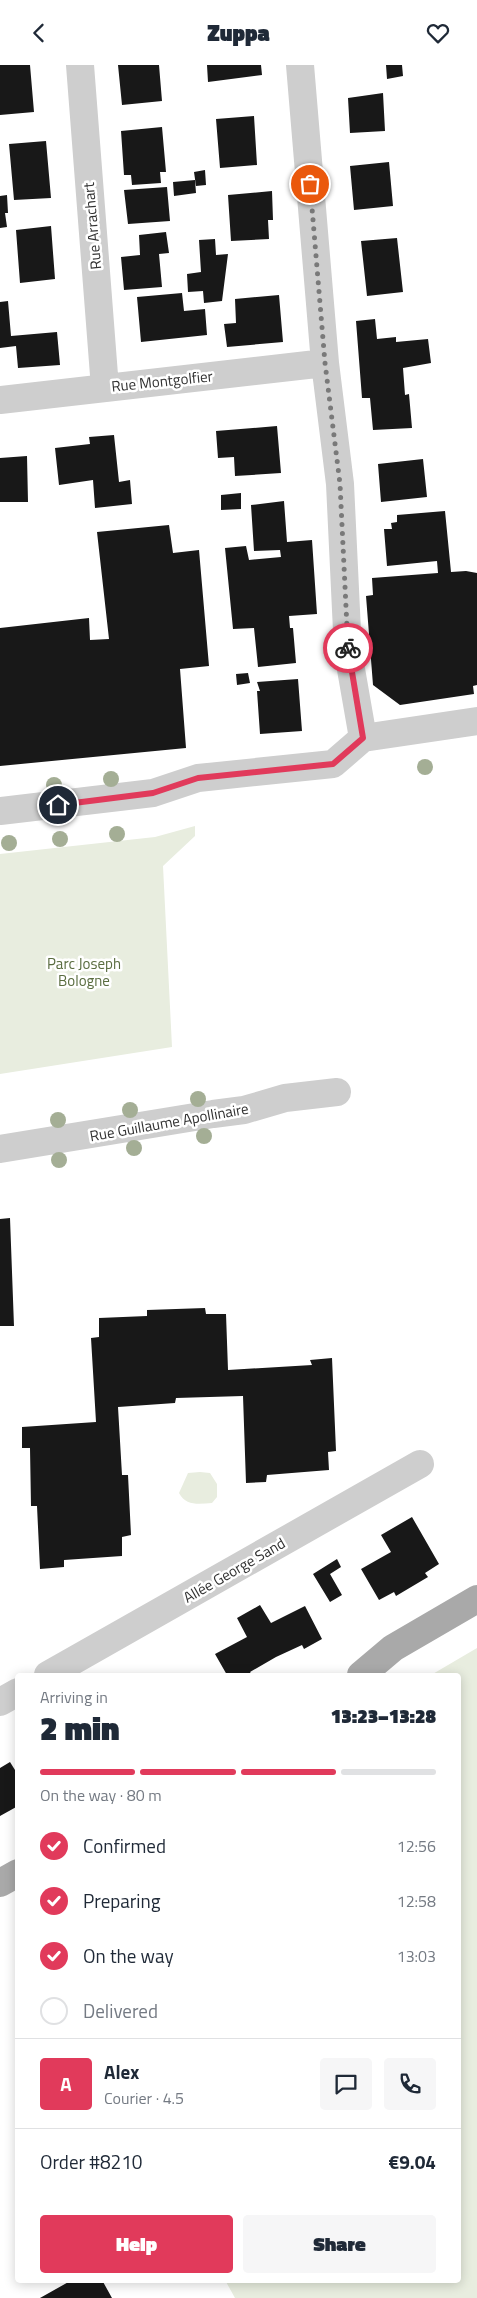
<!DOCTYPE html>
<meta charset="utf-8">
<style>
:root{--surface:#fff;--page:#f6f6f7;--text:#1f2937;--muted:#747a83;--line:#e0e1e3;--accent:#e13a5b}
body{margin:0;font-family:"Titillium Web",sans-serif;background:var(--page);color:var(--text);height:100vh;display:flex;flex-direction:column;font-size:19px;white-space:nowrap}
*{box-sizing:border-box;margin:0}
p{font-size:16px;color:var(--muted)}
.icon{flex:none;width:28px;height:28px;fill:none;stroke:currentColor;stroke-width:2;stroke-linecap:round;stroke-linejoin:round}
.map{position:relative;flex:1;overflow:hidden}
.side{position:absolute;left:15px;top:1608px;width:446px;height:610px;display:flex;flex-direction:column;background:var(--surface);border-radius:5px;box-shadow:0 2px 12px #0003}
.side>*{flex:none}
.pin{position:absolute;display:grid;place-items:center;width:42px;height:42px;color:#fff;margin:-21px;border:2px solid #fff;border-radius:50%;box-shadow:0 1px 5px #0007}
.courier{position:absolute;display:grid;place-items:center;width:50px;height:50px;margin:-25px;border:4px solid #e13a5b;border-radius:50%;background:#fff;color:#222;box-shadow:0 1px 6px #0007}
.head em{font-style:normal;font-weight:800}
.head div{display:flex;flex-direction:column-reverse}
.head{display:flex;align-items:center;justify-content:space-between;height:85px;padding:0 25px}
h1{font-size:32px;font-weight:800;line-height:38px}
.bar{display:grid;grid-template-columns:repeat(4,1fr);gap:8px 5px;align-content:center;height:60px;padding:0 25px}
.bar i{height:6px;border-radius:4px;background:var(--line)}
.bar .current{background:var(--accent)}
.bar p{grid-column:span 4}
.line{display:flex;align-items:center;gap:12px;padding:0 25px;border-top:1px solid var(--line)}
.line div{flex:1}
.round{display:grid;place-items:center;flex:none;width:52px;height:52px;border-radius:5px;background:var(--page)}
ol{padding:0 25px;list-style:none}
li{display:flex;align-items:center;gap:15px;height:55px}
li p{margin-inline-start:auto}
li .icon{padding:5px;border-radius:50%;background:var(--accent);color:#fff;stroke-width:4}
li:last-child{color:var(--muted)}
li i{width:28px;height:28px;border:2px solid var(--line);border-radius:50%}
.primary-button{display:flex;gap:10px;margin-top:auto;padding:10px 25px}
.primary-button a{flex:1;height:58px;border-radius:5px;background:var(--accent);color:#fff;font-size:20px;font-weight:800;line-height:58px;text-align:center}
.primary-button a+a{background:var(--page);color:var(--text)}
header{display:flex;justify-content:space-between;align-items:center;height:65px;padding:0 25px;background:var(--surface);font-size:22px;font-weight:800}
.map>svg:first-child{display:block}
.green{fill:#e8eddf}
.building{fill:#181818}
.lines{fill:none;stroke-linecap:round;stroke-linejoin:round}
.minor{stroke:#cecece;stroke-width:28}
.major{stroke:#a9a9a9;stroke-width:28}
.tree{fill:#a4ae95}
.done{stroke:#797979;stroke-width:5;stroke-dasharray:0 9}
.route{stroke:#e13a5b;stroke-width:6}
.labels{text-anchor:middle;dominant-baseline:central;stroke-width:5;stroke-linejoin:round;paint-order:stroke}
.street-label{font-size:15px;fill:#313131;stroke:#fff}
.park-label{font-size:15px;fill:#596c3f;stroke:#fff}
</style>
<header><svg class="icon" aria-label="back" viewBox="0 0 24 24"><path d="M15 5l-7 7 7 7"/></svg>Zuppa<svg class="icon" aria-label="heart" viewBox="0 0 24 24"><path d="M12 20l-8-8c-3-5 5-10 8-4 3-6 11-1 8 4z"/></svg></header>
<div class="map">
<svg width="477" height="2233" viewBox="0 0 477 2233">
<rect width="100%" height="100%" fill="#fff"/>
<path class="green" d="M 195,761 L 195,771 L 163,801 L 172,982 L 0,1009 L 0,789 L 155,772 Z
M 200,1407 L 210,1408 L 217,1419 L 217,1432 L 212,1438 C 198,1439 186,1441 179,1428 L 188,1408 Z
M 477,1583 L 477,2233 L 235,2233 L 225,2215 L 459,2215 L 459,1610 L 431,1610 Z"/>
<path class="building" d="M 0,0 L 30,0 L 34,47 L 0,50 Z
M 118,0 L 159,0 L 162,36 L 122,40 Z
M 207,0 L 261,0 L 262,10 L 208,17 Z
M 386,0 L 402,0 L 403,11 L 387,14 Z
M 383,28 L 385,66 L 350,68 L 348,33 Z
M 254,51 L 257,100 L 220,103 L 216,54 Z
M 162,62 L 166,107 L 160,107 L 161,118 L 132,120 L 131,110 L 124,110 L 121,66 Z
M 46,76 L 51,133 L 14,135 L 9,79 Z
M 389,97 L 393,141 L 354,145 L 350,101 Z
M 205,105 L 206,120 L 196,121 L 194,107 Z
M 195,115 L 196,128 L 174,131 L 173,117 Z
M 167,122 L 170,156 L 128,159 L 124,125 Z
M 272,126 L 273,155 L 268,155 L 269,174 L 231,176 L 228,130 Z
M 7,130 L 8,148 L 5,148 L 7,162 L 0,163 L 0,131 Z
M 51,161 L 55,214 L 20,218 L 16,165 Z
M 166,167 L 169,188 L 159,189 L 162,222 L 124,225 L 121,192 L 140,190 L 139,170 Z
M 397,173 L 403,227 L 367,231 L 361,176 Z
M 215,174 L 216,190 L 228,189 L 222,236 L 204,238 L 203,226 L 188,227 L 187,209 L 201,207 L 199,175 Z
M 182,228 L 184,246 L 205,244 L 207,270 L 141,277 L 137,232 Z
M 279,230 L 283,277 L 227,282 L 224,259 L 236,258 L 235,234 Z
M 8,236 L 11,271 L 57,267 L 60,300 L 18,303 L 16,281 L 0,283 L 0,237 Z
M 375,254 L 377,274 L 396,272 L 396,277 L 428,274 L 431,298 L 403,303 L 405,330 L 409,329 L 412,363 L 373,365 L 370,333 L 362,333 L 356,256 Z
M 277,361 L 281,408 L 235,411 L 234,392 L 218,393 L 216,366 Z
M 114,370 L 119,417 L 130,415 L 132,439 L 95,443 L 93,415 L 59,420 L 55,383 L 90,379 L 89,372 Z
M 27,391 L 28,437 L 0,437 L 0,393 Z
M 423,394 L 427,432 L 381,437 L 378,399 Z
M 241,428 L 241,444 L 221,445 L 221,430 Z
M 284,436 L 287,477 L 312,475 L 317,549 L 289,551 L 290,563 L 293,563 L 296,598 L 258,602 L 254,563 L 233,564 L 225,483 L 246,481 L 249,495 L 281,492 L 280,485 L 254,486 L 251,440 Z
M 445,446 L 451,507 L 466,506 L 477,508 L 477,620 L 473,621 L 474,629 L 400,640 L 373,620 L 366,531 L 373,530 L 372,513 L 438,508 L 437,496 L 387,501 L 384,464 L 392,464 L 391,458 L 397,457 L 397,450 Z
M 169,460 L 173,488 L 199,485 L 209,601 L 180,604 L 186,683 L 0,701 L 0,563 L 89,553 L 90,575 L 109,574 L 97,467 Z
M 248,608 L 250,618 L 237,620 L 236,609 Z
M 298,614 L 302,666 L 260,669 L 257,626 L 260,626 L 257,617 Z
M 10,1153 L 14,1261 L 0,1261 L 0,1154 Z
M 205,1243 L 206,1249 L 226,1249 L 228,1305 L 312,1300 L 310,1295 L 332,1293 L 336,1386 L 328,1387 L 329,1405 L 267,1410 L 266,1417 L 246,1418 L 243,1331 L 176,1333 L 175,1338 L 118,1342 L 122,1410 L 128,1410 L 131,1470 L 122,1472 L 122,1491 L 64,1495 L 64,1502 L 40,1504 L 37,1441 L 31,1441 L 30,1383 L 22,1383 L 22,1362 L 96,1357 L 91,1273 L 99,1272 L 99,1253 L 147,1251 L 147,1245 Z
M 412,1452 L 439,1499 L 425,1508 L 428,1512 L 396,1531 L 394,1527 L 379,1535 L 361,1504 L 391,1487 L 381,1470 Z
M 337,1494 L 341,1502 L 330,1509 L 342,1530 L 330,1537 L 313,1509 Z
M 260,1540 L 271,1558 L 305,1541 L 322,1574 L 304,1584 L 302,1580 L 276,1592 L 250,1607 L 252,1610 L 227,1610 L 215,1589 L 247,1572 L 237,1553 Z
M 10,1697 L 15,1705 L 18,1704 L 18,1741 L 0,1751 L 0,1703 Z
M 72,2215 L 102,2215 L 112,2233 L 40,2233 Z"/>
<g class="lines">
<path class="minor" d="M 80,0 L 105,323
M 300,0 L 325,298 L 340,419 L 348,587 L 363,673
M 0,335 L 325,298
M 363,673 L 477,656
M 0,746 L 153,728 L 198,713 L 333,699 L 363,673
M 0,1084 L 213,1049 L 244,1045 L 285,1033 L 337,1027
M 48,1610 L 420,1399
M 0,1637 L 18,1627"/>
<path class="major" d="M 361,1610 L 393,1583 L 477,1534
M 0,1818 L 18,1808"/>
</g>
<g class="tree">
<circle cx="425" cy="702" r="8"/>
<circle cx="111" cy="714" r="8"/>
<circle cx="54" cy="720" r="8"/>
<circle cx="117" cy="769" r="8"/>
<circle cx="60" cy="774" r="8"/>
<circle cx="9" cy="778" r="8"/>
<circle cx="198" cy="1034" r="8"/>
<circle cx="130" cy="1045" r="8"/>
<circle cx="58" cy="1055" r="8"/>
<circle cx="204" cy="1071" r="8"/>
<circle cx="134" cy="1083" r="8"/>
<circle cx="59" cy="1095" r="8"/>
</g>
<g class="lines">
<path class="done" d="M 310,119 L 325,298 L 340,419 L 348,583"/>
<path class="route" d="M 58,740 L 153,728 L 198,713 L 333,699 L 363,673 L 348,583"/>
</g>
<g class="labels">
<g class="street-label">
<text transform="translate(92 161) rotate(-95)">Rue Arrachart</text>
<text transform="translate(162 316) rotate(-6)">Rue Montgolfier</text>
<text transform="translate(169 1057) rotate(-10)">Rue Guillaume Apollinaire</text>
<text transform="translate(234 1505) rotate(-30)">Allée George Sand</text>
</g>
<g class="park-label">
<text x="84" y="898">Parc Joseph<tspan x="84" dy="17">Bologne</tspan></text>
</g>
</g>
</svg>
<div class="pin" style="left:310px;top:119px;background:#ea580c"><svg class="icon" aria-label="bag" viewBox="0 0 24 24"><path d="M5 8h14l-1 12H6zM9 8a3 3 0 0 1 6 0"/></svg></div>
<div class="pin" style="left:58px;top:740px;background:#1f2937"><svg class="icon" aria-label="home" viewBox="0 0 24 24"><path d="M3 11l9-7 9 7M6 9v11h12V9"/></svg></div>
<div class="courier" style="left:348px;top:583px"><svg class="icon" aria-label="bike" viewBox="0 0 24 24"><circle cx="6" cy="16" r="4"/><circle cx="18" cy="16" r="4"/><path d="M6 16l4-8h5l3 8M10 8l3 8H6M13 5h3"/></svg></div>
<section class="side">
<div class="head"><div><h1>2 min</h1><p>Arriving in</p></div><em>13:23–13:28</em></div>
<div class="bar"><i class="current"></i><i class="current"></i><i class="current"></i><i></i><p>On the way · 80 m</p></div>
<ol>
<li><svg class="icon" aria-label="check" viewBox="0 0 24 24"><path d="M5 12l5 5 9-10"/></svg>Confirmed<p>12:56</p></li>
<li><svg class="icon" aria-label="check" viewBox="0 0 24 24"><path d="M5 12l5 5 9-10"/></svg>Preparing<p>12:58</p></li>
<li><svg class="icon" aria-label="check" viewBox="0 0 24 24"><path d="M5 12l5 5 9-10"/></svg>On the way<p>13:03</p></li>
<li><i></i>Delivered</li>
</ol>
<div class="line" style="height:90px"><b class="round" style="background:var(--accent);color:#fff">A</b><div><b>Alex</b><p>Courier · 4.5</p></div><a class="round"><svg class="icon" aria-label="chat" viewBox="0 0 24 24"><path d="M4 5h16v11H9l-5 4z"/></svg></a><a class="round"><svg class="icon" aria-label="phone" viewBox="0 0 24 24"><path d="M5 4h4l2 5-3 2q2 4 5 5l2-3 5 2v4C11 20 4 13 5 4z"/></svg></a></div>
<div class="line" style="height:65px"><div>Order #8210</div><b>€9.04</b></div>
<div class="primary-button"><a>Help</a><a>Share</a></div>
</section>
</div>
